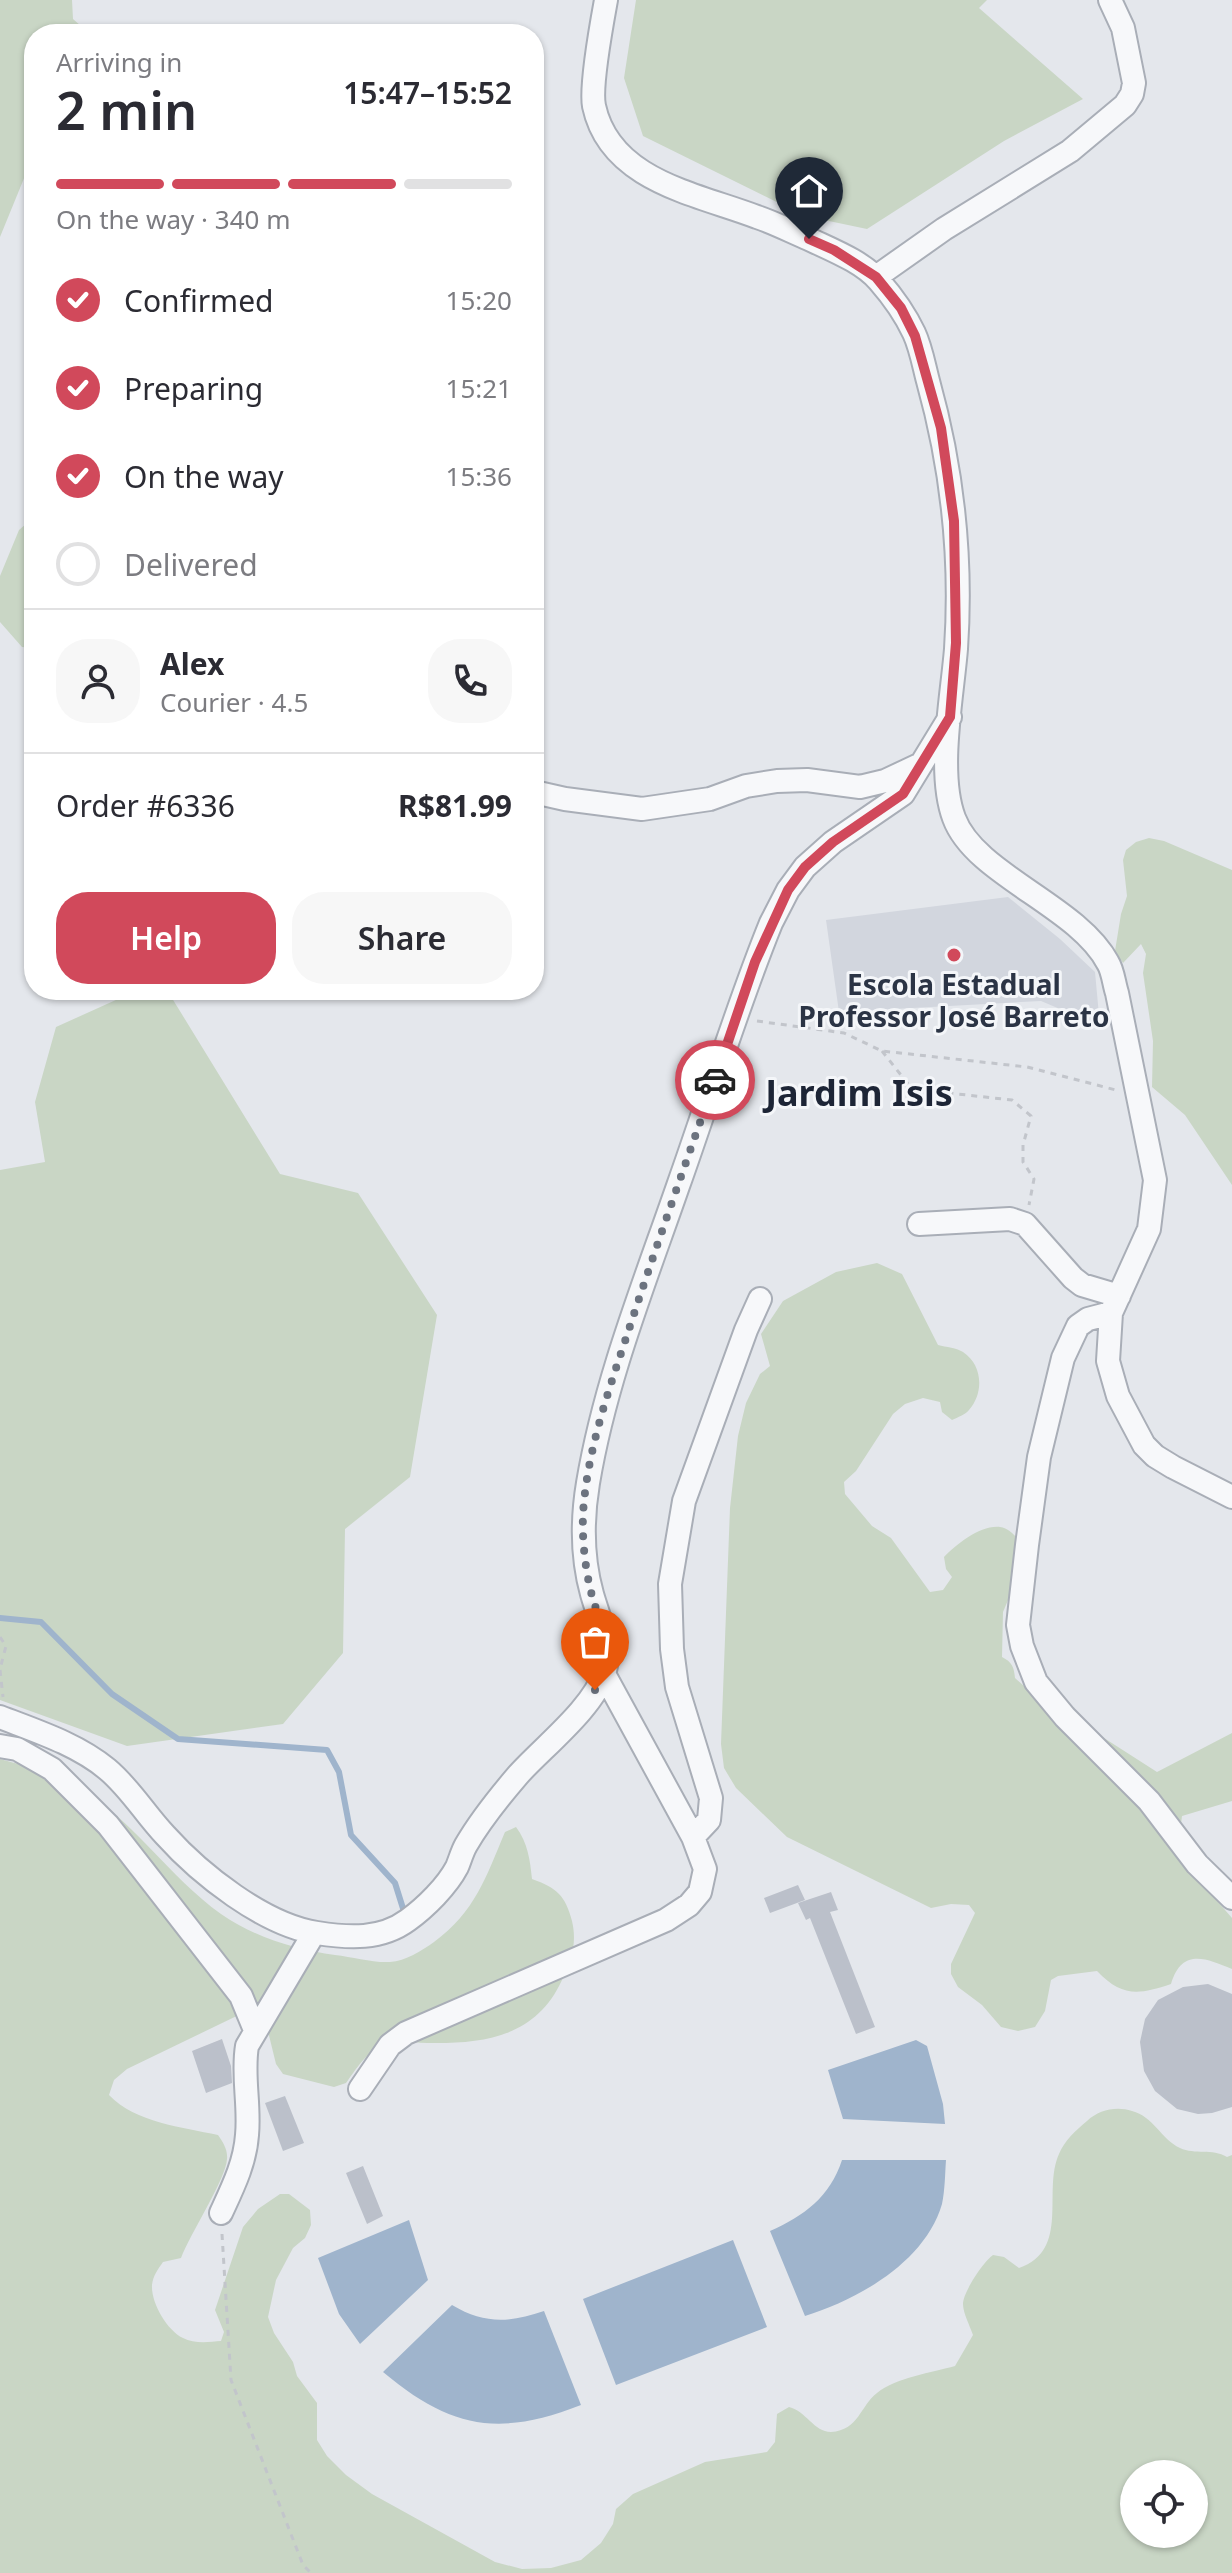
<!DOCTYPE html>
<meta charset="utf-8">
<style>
:root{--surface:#fff;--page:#f7f7f7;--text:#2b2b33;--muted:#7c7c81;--line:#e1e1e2;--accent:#d1495b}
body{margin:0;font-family:"Noto Sans",sans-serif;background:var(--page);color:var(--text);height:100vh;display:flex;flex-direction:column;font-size:30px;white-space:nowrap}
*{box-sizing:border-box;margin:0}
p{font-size:26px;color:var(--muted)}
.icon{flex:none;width:44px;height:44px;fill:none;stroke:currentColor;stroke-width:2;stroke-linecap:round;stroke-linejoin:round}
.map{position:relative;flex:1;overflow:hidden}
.side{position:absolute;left:24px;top:24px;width:520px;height:976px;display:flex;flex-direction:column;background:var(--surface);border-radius:32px;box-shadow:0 2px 6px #0004}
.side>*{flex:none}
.controls{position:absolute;left:1120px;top:2460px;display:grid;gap:16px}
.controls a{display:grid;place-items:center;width:88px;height:88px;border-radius:50%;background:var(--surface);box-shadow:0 2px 6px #0004;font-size:40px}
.pin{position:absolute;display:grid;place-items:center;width:68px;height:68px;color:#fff;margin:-82px -34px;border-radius:50% 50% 50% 0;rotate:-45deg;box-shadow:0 0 8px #0007}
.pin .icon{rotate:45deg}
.courier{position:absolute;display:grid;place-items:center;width:80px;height:80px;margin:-40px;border:6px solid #d1495b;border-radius:50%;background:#fff;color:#222;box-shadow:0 2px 10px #0007}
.headline em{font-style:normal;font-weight:600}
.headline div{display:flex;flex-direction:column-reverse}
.headline{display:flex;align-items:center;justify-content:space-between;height:136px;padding:0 32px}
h1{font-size:52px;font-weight:600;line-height:60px}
.bar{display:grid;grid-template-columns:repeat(4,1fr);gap:12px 8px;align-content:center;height:96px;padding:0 32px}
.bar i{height:10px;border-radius:6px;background:var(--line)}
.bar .selected{background:var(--accent)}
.bar p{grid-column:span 4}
.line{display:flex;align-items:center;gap:20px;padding:0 32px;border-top:2px solid var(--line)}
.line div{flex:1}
.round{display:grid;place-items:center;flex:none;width:84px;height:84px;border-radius:32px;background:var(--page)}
ol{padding:0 32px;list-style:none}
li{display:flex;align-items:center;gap:24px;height:88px}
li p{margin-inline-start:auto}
li .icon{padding:8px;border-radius:50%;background:var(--accent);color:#fff;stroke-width:4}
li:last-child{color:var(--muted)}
li i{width:44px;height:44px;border:4px solid var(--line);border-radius:50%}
.primary-button{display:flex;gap:16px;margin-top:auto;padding:16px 32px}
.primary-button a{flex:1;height:92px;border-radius:32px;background:var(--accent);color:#fff;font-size:32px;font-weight:600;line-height:92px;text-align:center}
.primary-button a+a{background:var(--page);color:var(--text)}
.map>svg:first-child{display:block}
.built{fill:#d2d6de}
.green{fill:#c9d6c5;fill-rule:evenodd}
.water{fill:#9fb4cc}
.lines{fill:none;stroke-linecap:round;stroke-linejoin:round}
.stream{stroke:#9fb4cc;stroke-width:6}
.building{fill:#bbc0ca}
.minor-casing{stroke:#a9aeb7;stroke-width:26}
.path{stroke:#c2c5cb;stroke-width:3;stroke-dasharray:6 6;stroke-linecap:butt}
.minor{stroke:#f7f8fa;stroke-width:22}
.done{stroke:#6c737f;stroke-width:8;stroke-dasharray:0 14.4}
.route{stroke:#d1495b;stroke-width:10}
.poi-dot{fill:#d1495b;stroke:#f4f6f9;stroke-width:3}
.labels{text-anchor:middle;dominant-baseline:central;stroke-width:6;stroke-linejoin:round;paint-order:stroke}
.poi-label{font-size:28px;font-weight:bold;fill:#2b3445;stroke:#f4f6f9}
.district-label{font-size:36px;font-weight:bold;fill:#1d2536;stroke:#f4f6f9}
</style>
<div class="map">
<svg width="1232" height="2573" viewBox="0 0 1232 2573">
<rect width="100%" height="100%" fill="#e4e7ec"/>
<path class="built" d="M 1008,897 L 1060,939 L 1095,972 L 1100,1026 L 1041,1001 L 839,1012 L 826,920 Z"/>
<path class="green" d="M 0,0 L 72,0 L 73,19 L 90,34 L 34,34 L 34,177 L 27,171 L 0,237 Z
M 636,0 L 987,0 L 979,8 L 1083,99 L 1004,141 L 867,229 L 805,216 L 643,136 L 624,78 Z
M 34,517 L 34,648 L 22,647 L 0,622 L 0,576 L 19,530 Z
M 1149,838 L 1164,841 L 1232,870 L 1232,1185 L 1185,1115 L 1152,1087 L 1153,1041 L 1143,973 L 1146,954 L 1141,944 L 1123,963 L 1115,951 L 1121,914 L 1127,896 L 1123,860 L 1126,850 L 1136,842 Z
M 138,990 L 167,990 L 280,1174 L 358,1193 L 437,1315 L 410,1477 L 345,1529 L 343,1653 L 283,1724 L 127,1746 L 0,1700 L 0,1170 L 45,1162 L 35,1102 L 56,1027 Z
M 877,1263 L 902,1274 L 938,1345 C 946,1347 957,1348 963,1352 C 983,1365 984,1393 969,1410 C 965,1415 958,1417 952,1420 L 942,1412 L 940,1402 L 923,1398 L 905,1404 L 893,1414 L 856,1471 L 844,1482 L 845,1494 L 872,1526 L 891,1538 L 930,1592 L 943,1590 L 952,1577 L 946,1569 L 944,1557 C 957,1544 980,1525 1000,1527 C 1009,1528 1015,1536 1021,1542 L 1011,1593 L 1003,1612 L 1002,1657 C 1012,1662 1014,1667 1015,1678 L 1039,1699 L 1051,1704 L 1157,1772 L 1232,1733 L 1232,1801 L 1182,1816 L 1177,1855 L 1232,1918 L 1232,1969 C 1205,1958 1182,1948 1171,1984 C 1138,1995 1122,1997 1097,1971 L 1058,1976 L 1051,1980 L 1045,2011 L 1035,2027 L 1018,2031 L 1001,2027 L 982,2005 L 958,1987 L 951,1974 L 951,1964 L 975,1913 L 969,1905 L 951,1904 L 931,1908 L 787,1837 L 736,1788 L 724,1768 L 721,1744 L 730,1508 L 738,1436 L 746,1403 L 760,1374 L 770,1366 L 761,1334 L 783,1301 L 836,1272 Z
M 0,1759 C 25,1766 52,1773 75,1785 C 129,1815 170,1878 221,1914 C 254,1937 296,1950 335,1955 C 353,1957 373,1963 390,1962 C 406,1961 421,1951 434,1942 C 475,1912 486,1877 505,1832 L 516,1827 C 528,1843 530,1860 532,1879 C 557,1888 565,1895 572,1921 C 577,1942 572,1961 562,1980 C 536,2037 484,2044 427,2043 C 415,2043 401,2039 390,2043 C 368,2049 359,2065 346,2083 L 334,2087 L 283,2074 L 276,2064 L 264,2015 L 247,2011 L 127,2069 L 114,2080 L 109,2095 C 136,2123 182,2127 218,2135 C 223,2142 228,2150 227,2159 C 226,2179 190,2234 181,2258 L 163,2262 C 158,2269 153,2276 152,2285 C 151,2303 167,2330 183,2338 C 194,2344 209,2342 221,2341 L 224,2332 L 215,2310 L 243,2227 L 258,2209 L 280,2194 L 289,2194 L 310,2210 L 311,2225 L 305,2238 L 293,2248 L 276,2280 L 268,2317 L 274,2333 L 293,2362 L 297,2376 L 317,2403 L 317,2440 L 327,2456 L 346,2475 L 372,2494 L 495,2562 L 522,2569 L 551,2568 L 581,2560 L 601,2543 L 613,2524 L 616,2509 L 633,2494 L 705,2462 L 767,2452 L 775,2442 L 777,2414 L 789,2407 C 806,2411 814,2432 831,2432 C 859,2430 860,2406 877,2393 C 895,2378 933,2372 955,2366 L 973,2335 C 970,2326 963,2313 963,2304 C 963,2292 984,2261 993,2255 L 1004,2257 L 1019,2268 C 1071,2250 1042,2191 1059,2154 C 1064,2141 1076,2130 1087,2121 C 1099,2110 1116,2106 1132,2111 C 1153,2116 1161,2139 1180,2148 C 1195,2155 1212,2148 1227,2157 L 1232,2155 L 1232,2573 L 0,2573 ZM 1134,2474 L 1194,2474 L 1194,2534 L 1134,2534 Z"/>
<path class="water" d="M 916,2040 L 927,2046 L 943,2104 L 945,2124 L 843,2119 L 828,2070 Z
M 842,2160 L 946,2160 C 945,2174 945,2190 942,2204 C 925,2262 859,2299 805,2316 L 770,2231 C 804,2216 830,2197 842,2160 Z
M 409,2220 L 428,2280 L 360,2344 L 339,2314 L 318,2258 Z
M 733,2240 L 767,2327 L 616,2385 L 583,2299 Z
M 452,2305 C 484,2324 509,2323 544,2311 L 581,2405 C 499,2437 451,2429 383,2372 Z"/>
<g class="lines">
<path class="stream" d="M 0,1618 L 41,1622 L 112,1694 L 178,1739 L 327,1750 L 339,1772 L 351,1835 L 395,1883 L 406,1918"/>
</g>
<path class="building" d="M 798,1885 L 805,1900 L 770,1913 L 764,1898 Z
M 831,1892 L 838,1910 L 830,1912 L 875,2027 L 856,2034 L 810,1918 L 806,1920 L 798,1903 Z
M 1208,1984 L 1232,1994 L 1232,2107 L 1212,2113 L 1198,2114 L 1177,2109 L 1155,2091 L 1144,2071 L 1140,2042 L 1145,2019 L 1158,2000 L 1183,1987 Z
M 222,2039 L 231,2066 L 232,2083 L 206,2093 L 192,2051 Z
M 285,2096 L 304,2143 L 283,2151 L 265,2103 Z
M 363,2166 L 383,2216 L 367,2224 L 346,2173 Z"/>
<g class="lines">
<defs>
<path id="minor" d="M 606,0 C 602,22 590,86 594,106 C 610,181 697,194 757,217 C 775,223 792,232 809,239 C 832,250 863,262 879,281 C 893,297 905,314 914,333 C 921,348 924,366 928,381 C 952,467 962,560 956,649 C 952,698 937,773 954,818 C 975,875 1077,905 1108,963 C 1113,971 1114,984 1117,993 L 1155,1180 L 1149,1229 L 1111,1313 L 1108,1361 L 1118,1396 L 1144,1445 L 1155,1456 L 1173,1467 L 1232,1497
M 876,277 L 944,229 L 1070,151 L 1125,105 L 1132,94 L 1134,83 L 1123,28 L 1110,0
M 534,792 L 565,799 L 642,809 L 710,799 L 746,786 L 777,781 L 807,780 L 860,787 L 885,781 L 919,765
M 919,1224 L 1010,1219 L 1025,1224 L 1073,1278 L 1082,1285 L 1119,1296
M 1111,1313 L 1088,1319 L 1078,1326 L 1063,1358 L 1039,1457 L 1027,1545 L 1018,1625 L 1022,1646 L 1036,1682 L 1065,1717 L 1149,1801 L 1197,1864 L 1232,1898
M 0,1717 C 36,1731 77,1744 107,1769 C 130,1788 145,1814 165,1835 C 200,1874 264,1925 317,1933 C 349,1938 381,1940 408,1920 C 426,1907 447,1886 457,1867 C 460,1860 462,1852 466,1845 C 480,1821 500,1796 518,1775 C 543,1747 594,1708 605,1671 C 612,1645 599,1619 592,1594 C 582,1558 582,1519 588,1483 C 605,1381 644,1284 678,1186 C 709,1099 736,1009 771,923 L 788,890 L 805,867 L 833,842 L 903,794 L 950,717
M 0,1746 L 17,1749 L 52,1769 L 108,1825 L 241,1996 L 255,2030
M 693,1837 L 709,1820 L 711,1798 L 677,1687 L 672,1649 L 670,1584 L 684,1501 L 746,1330 L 760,1299
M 360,2089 L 390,2045 L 406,2033 L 666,1920 L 689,1905 L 700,1892 L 705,1869 L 693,1837 L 604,1674
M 221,2213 C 233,2187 245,2163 247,2135 C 250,2105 242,2075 247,2046 L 314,1933"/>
</defs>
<use href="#minor" class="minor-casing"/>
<path class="path" d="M 757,1021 L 844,1033 L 882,1051 L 1027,1067 L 1116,1090
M 882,1051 L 912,1089 L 1012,1100 L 1031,1116 L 1023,1145 L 1023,1162 L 1034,1179 L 1029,1205
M 0,1637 L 6,1646 L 0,1669
M 0,1670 L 3,1697
M 222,2234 L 231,2380 L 303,2565 L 311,2573"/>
<use href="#minor" class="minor"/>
</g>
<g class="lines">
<path class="done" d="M 595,1690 C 617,1652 601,1630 591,1592 C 585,1568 582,1538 583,1514 C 587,1449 610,1387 630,1326 C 657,1244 686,1162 715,1080"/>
<path class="route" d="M 715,1080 L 755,962 L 788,890 L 805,867 L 833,842 L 903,794 L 950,717 L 956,643 L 954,521 L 941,428 L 915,336 L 901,308 L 876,277 L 834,250 L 809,239"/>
</g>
<circle class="poi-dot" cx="954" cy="955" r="8"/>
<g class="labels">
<g class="poi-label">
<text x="954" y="984">Escola Estadual<tspan x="954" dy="32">Professor José Barreto</tspan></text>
</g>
<g class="district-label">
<text x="859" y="1092">Jardim Isis</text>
</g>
</g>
</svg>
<div class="controls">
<a><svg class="icon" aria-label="locate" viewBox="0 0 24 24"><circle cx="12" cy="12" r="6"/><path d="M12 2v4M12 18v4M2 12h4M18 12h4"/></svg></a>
</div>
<div class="pin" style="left:595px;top:1690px;background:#ea580c"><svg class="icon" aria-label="bag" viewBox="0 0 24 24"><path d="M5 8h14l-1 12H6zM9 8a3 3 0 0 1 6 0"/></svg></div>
<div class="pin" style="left:809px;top:239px;background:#1f2937"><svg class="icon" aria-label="home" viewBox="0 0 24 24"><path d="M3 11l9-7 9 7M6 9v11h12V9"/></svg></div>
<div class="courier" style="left:715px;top:1080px"><svg class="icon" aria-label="car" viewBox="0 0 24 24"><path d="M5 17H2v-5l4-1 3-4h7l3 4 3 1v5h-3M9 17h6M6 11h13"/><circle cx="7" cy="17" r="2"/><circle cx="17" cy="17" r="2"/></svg></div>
<section class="side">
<div class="headline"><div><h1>2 min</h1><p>Arriving in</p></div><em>15:47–15:52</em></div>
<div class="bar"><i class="selected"></i><i class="selected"></i><i class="selected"></i><i></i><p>On the way · 340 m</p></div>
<ol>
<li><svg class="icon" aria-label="check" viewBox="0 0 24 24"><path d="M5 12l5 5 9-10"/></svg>Confirmed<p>15:20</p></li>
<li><svg class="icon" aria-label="check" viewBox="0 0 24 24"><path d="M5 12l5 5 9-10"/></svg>Preparing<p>15:21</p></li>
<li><svg class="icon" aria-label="check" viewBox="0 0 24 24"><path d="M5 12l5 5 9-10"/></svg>On the way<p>15:36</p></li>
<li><i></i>Delivered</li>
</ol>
<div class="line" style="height:144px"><a class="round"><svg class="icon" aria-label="person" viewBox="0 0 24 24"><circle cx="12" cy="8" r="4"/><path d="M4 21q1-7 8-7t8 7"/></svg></a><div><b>Alex</b><p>Courier · 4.5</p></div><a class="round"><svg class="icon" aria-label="phone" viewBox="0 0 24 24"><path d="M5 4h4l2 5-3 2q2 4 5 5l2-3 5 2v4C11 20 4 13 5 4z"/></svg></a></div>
<div class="line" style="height:104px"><div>Order #6336</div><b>R$81.99</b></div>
<div class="primary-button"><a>Help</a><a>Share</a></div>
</section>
</div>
